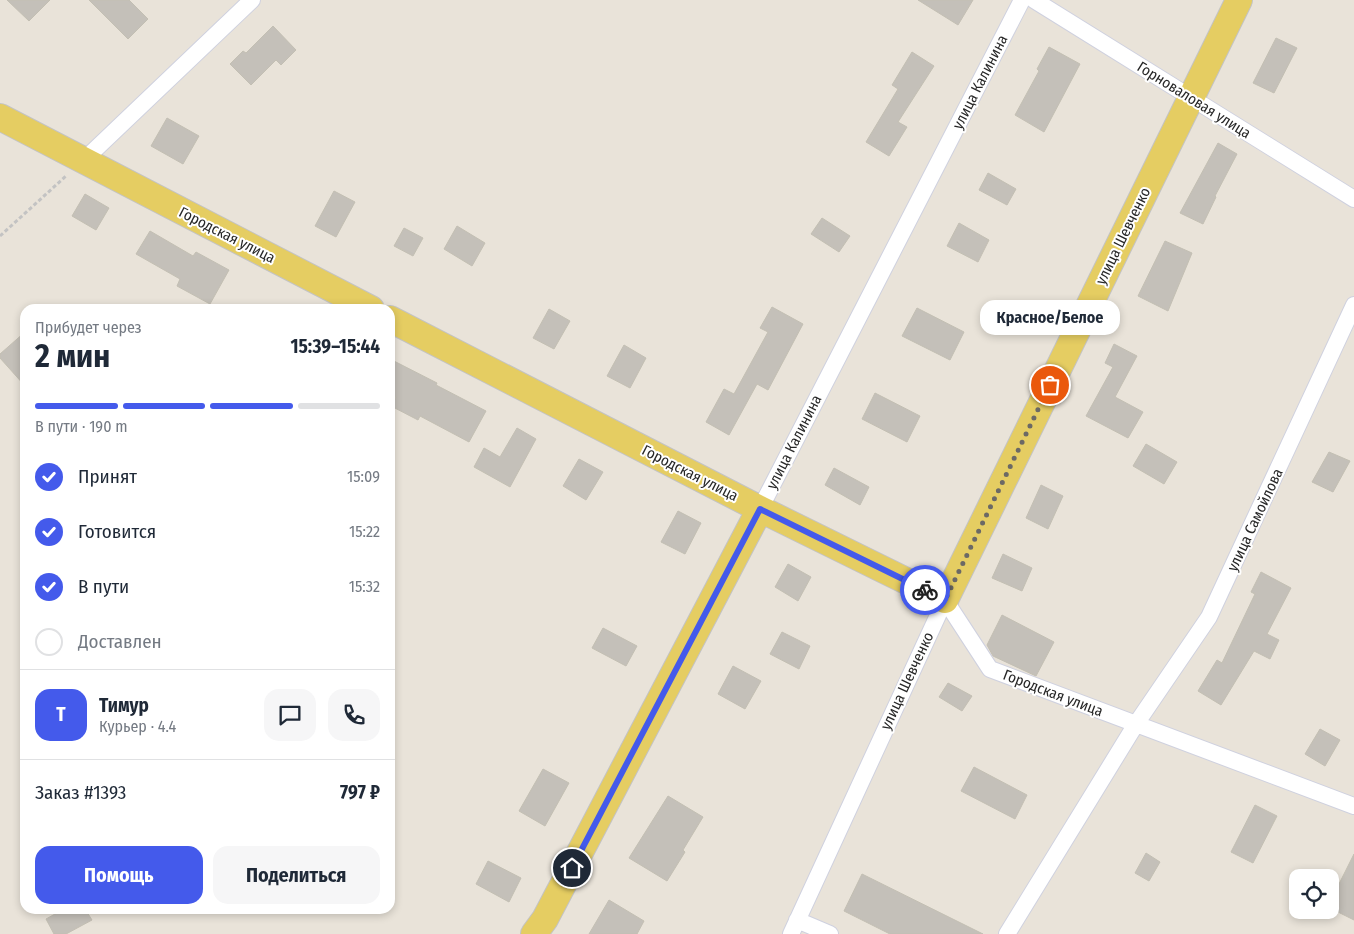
<!DOCTYPE html>
<html lang="ru">
<meta charset="utf-8">
<style>
:root{--surface:#fff;--page:#f6f6f7;--text:#1f2937;--muted:#747a83;--line:#e0e1e3;--accent:#445aeb}
body{margin:0;font-family:"Fira Sans Condensed",sans-serif;background:var(--page);color:var(--text);height:100vh;display:flex;flex-direction:column;font-size:19px;white-space:nowrap}
*{box-sizing:border-box;margin:0}
p{font-size:16px;color:var(--muted)}
.icon{flex:none;width:28px;height:28px;fill:none;stroke:currentColor;stroke-width:2;stroke-linecap:round;stroke-linejoin:round}
.map{position:relative;flex:1;overflow:hidden}
.sheet{position:absolute;left:20px;top:304px;width:375px;height:610px;display:flex;flex-direction:column;background:var(--surface);border-radius:15px;box-shadow:0 2px 8px #0003}
.sheet>*{flex:none}
.fabs{position:absolute;left:1289px;top:869px;display:grid;gap:10px}
.fabs a{display:grid;place-items:center;width:50px;height:50px;border-radius:10px;background:var(--surface);box-shadow:0 2px 8px #0003;font-size:25px}
.pin{position:absolute;display:grid;place-items:center;width:42px;height:42px;color:#fff;margin:-21px;border:2px solid #fff;border-radius:50%;box-shadow:0 1px 5px #0007}
.courier{position:absolute;display:grid;place-items:center;width:50px;height:50px;margin:-25px;border:4px solid #445aeb;border-radius:50%;background:#fff;color:#222;box-shadow:0 1px 6px #0007}
.bubble{position:absolute;height:35px;border-radius:15px;background:var(--surface);box-shadow:0 2px 8px #0003;font-size:16px;font-weight:700;line-height:35px;text-align:center}
.summary em{font-style:normal;font-weight:700}
.summary div{display:flex;flex-direction:column-reverse}
.summary{display:flex;align-items:center;justify-content:space-between;height:85px;padding:0 15px}
h1{font-size:32px;font-weight:700;line-height:38px}
.bar{display:grid;grid-template-columns:repeat(4,1fr);gap:8px 5px;align-content:center;height:60px;padding:0 15px}
.bar i{height:6px;border-radius:4px;background:var(--line)}
.bar .current{background:var(--accent)}
.bar p{grid-column:span 4}
.line{display:flex;align-items:center;gap:12px;padding:0 15px;border-top:1px solid var(--line)}
.line div{flex:1}
.round{display:grid;place-items:center;flex:none;width:52px;height:52px;border-radius:15px;background:var(--page)}
ol{padding:0 15px;list-style:none}
li{display:flex;align-items:center;gap:15px;height:55px}
li p{margin-inline-start:auto}
li .icon{padding:5px;border-radius:50%;background:var(--accent);color:#fff;stroke-width:4}
li:last-child{color:var(--muted)}
li i{width:28px;height:28px;border:2px solid var(--line);border-radius:50%}
.cta{display:flex;gap:10px;margin-top:auto;padding:10px 15px}
.cta a{flex:1;height:58px;border-radius:15px;background:var(--accent);color:#fff;font-size:20px;font-weight:700;line-height:58px;text-align:center}
.cta a+a{background:var(--page);color:var(--text)}
.map>svg:first-child{display:block}
.building{fill:#c4c0b9;stroke:#c3bfb3}
.lines{fill:none;stroke-linecap:round;stroke-linejoin:round}
.street-casing{stroke:#cfd1df;stroke-width:18}
.primary-casing{stroke:#c3c3c3;stroke-width:28}
.path{stroke:#c3c3c3;stroke-width:3;stroke-dasharray:4 2.5;stroke-linecap:butt}
.street{stroke:#fff;stroke-width:16}
.primary{stroke:#e5cd62;stroke-width:26}
.done{stroke:#6b6965;stroke-width:5;stroke-dasharray:0 9}
.route{stroke:#445aeb;stroke-width:6}
.labels{text-anchor:middle;dominant-baseline:central;stroke-width:4;stroke-linejoin:round;paint-order:stroke}
.street-label{font-size:15px;fill:#272727;stroke:#fff}
</style>
<div class="map">
<svg width="1354" height="934" viewBox="0 0 1354 934">
<rect width="100%" height="100%" fill="#e9e3d9"/>
<path class="building" d="M 7,0 L 50,0 L 29,21 Z
M 89,0 L 129,0 L 148,19 L 128,39 Z
M 918,0 L 973,0 L 958,25 Z
M 273,26 L 296,50 L 281,65 L 276,60 L 251,85 L 230,64 L 243,51 L 246,53 Z
M 1276,38 L 1297,48 L 1274,93 L 1253,83 Z
M 1049,47 L 1080,64 L 1044,132 L 1015,115 L 1039,71 L 1037,69 Z
M 912,52 L 934,66 L 898,122 L 907,127 L 889,156 L 866,142 L 898,89 L 892,85 Z
M 167,118 L 199,136 L 183,164 L 151,146 Z
M 1218,143 L 1237,154 L 1215,196 L 1216,197 L 1203,224 L 1180,213 Z
M 988,173 L 1016,189 L 1007,205 L 979,190 Z
M 334,191 L 355,202 L 336,237 L 315,226 Z
M 85,194 L 109,208 L 96,230 L 72,216 Z
M 822,218 L 850,236 L 839,252 L 811,234 Z
M 959,223 L 989,240 L 978,262 L 947,246 Z
M 457,226 L 485,243 L 472,266 L 444,249 Z
M 404,228 L 423,238 L 413,256 L 394,246 Z
M 150,231 L 193,256 L 196,252 L 229,270 L 210,304 L 177,286 L 180,279 L 136,254 Z
M 1165,241 L 1192,253 L 1168,311 L 1138,296 Z
M 772,307 L 803,324 L 768,390 L 757,384 L 729,435 L 706,422 L 724,389 L 734,394 L 768,332 L 760,328 Z
M 917,308 L 964,332 L 950,360 L 902,336 Z
M 549,309 L 570,321 L 554,349 L 533,338 Z
M 25,332 L 25,386 L 0,358 L 0,354 Z
M 1114,344 L 1137,356 L 1115,397 L 1143,412 L 1128,438 L 1086,416 L 1113,367 L 1105,363 Z
M 624,345 L 646,358 L 630,388 L 607,376 Z
M 390,359 L 437,383 L 436,385 L 486,411 L 469,442 L 420,416 L 418,420 L 391,406 L 396,397 L 390,394 Z
M 875,393 L 920,416 L 907,442 L 862,419 Z
M 517,428 L 536,439 L 510,487 L 474,467 L 484,448 L 500,457 Z
M 1146,444 L 1177,462 L 1164,484 L 1133,466 Z
M 1329,452 L 1350,461 L 1333,492 L 1312,482 Z
M 579,459 L 603,472 L 586,500 L 563,486 Z
M 834,468 L 869,487 L 860,505 L 825,485 Z
M 1041,485 L 1063,496 L 1048,529 L 1026,518 Z
M 678,511 L 701,523 L 685,554 L 661,542 Z
M 1003,554 L 1032,568 L 1022,591 L 992,578 Z
M 788,564 L 811,577 L 798,601 L 775,587 Z
M 1261,572 L 1291,588 L 1267,634 L 1279,640 L 1270,659 L 1254,651 L 1221,705 L 1198,691 L 1217,660 L 1222,663 L 1255,594 L 1251,592 Z
M 1002,615 L 1054,642 L 1036,676 L 993,656 L 987,645 Z
M 603,628 L 637,646 L 626,666 L 592,648 Z
M 782,632 L 810,646 L 799,669 L 770,654 Z
M 733,666 L 761,681 L 745,709 L 718,694 Z
M 948,683 L 972,696 L 962,711 L 939,697 Z
M 1320,729 L 1340,740 L 1325,766 L 1305,754 Z
M 974,767 L 1027,795 L 1015,819 L 961,791 Z
M 543,769 L 569,783 L 545,826 L 519,811 Z
M 668,796 L 703,817 L 683,850 L 685,852 L 667,881 L 629,858 Z
M 1255,805 L 1277,816 L 1253,863 L 1231,852 Z
M 1146,853 L 1160,862 L 1149,881 L 1135,873 Z
M 1354,854 L 1354,920 L 1330,908 L 1330,902 Z
M 488,861 L 521,878 L 509,902 L 476,884 Z
M 862,874 L 983,934 L 890,934 L 844,911 Z
M 609,900 L 644,921 L 637,934 L 589,934 Z
M 64,909 L 85,909 L 92,920 L 66,934 L 54,934 L 46,919 Z"/>
<g class="lines">
<defs>
<path id="street" d="M 1034,0 L 1354,199
M 83,161 L 252,0
M 760,509 L 1022,0
M 945,600 L 990,669 L 1354,806
M 797,920 L 830,934
M 791,934 L 945,600
M 1007,934 L 1136,724 L 1209,617 L 1354,305"/>
<path id="primary" d="M 0,117 L 371,309
M 390,319 L 760,509 L 945,600 L 1239,0
M 534,934 L 545,919 L 760,509"/>
</defs>
<use href="#street" class="street-casing"/>
<use href="#primary" class="primary-casing"/>
<path class="path" d="M 0,236 L 66,176"/>
<use href="#street" class="street"/>
<use href="#primary" class="primary"/>
</g>
<g class="lines">
<path class="done" d="M 925,590 L 945,600 L 1050,385"/>
<path class="route" d="M 572,868 L 760,509 L 925,590"/>
</g>
<g class="labels">
<g class="street-label">
<text transform="translate(980 82) rotate(-63)">улица Калинина</text>
<text transform="translate(1194 100) rotate(32)">Горноваловая улица</text>
<text transform="translate(227 235) rotate(27)">Городская улица</text>
<text transform="translate(1123 236) rotate(-64)">улица Шевченко</text>
<text transform="translate(794 442) rotate(-63)">улица Калинина</text>
<text transform="translate(690 473) rotate(27)">Городская улица</text>
<text transform="translate(1255 520) rotate(-65)">улица Самойлова</text>
<text transform="translate(907 681) rotate(-65)">улица Шевченко</text>
<text transform="translate(1053 693) rotate(21)">Городская улица</text>
</g>
</g>
</svg>
<div class="fabs">
<a><svg class="icon" aria-label="locate" viewBox="0 0 24 24"><circle cx="12" cy="12" r="6"/><path d="M12 2v4M12 18v4M2 12h4M18 12h4"/></svg></a>
</div>
<div class="pin" style="left:1050px;top:385px;background:#ea580c"><svg class="icon" aria-label="bag" viewBox="0 0 24 24"><path d="M5 8h14l-1 12H6zM9 8a3 3 0 0 1 6 0"/></svg></div>
<div class="pin" style="left:572px;top:868px;background:#1f2937"><svg class="icon" aria-label="home" viewBox="0 0 24 24"><path d="M3 11l9-7 9 7M6 9v11h12V9"/></svg></div>
<div class="courier" style="left:925px;top:590px"><svg class="icon" aria-label="bike" viewBox="0 0 24 24"><circle cx="6" cy="16" r="4"/><circle cx="18" cy="16" r="4"/><path d="M6 16l4-8h5l3 8M10 8l3 8H6M13 5h3"/></svg></div>
<div class="bubble" style="left:980px;top:300px;width:140px">Красное/Белое</div>
<section class="sheet">
<div class="summary"><div><h1>2 мин</h1><p>Прибудет через</p></div><em>15:39–15:44</em></div>
<div class="bar"><i class="current"></i><i class="current"></i><i class="current"></i><i></i><p>В пути · 190 m</p></div>
<ol>
<li><svg class="icon" aria-label="check" viewBox="0 0 24 24"><path d="M5 12l5 5 9-10"/></svg>Принят<p>15:09</p></li>
<li><svg class="icon" aria-label="check" viewBox="0 0 24 24"><path d="M5 12l5 5 9-10"/></svg>Готовится<p>15:22</p></li>
<li><svg class="icon" aria-label="check" viewBox="0 0 24 24"><path d="M5 12l5 5 9-10"/></svg>В пути<p>15:32</p></li>
<li><i></i>Доставлен</li>
</ol>
<div class="line" style="height:90px"><b class="round" style="background:var(--accent);color:#fff">Т</b><div><b>Тимур</b><p>Курьер · 4.4</p></div><a class="round"><svg class="icon" aria-label="chat" viewBox="0 0 24 24"><path d="M4 5h16v11H9l-5 4z"/></svg></a><a class="round"><svg class="icon" aria-label="phone" viewBox="0 0 24 24"><path d="M5 4h4l2 5-3 2q2 4 5 5l2-3 5 2v4C11 20 4 13 5 4z"/></svg></a></div>
<div class="line" style="height:65px"><div>Заказ #1393</div><b>797 ₽</b></div>
<div class="cta"><a>Помощь</a><a>Поделиться</a></div>
</section>
</div>
